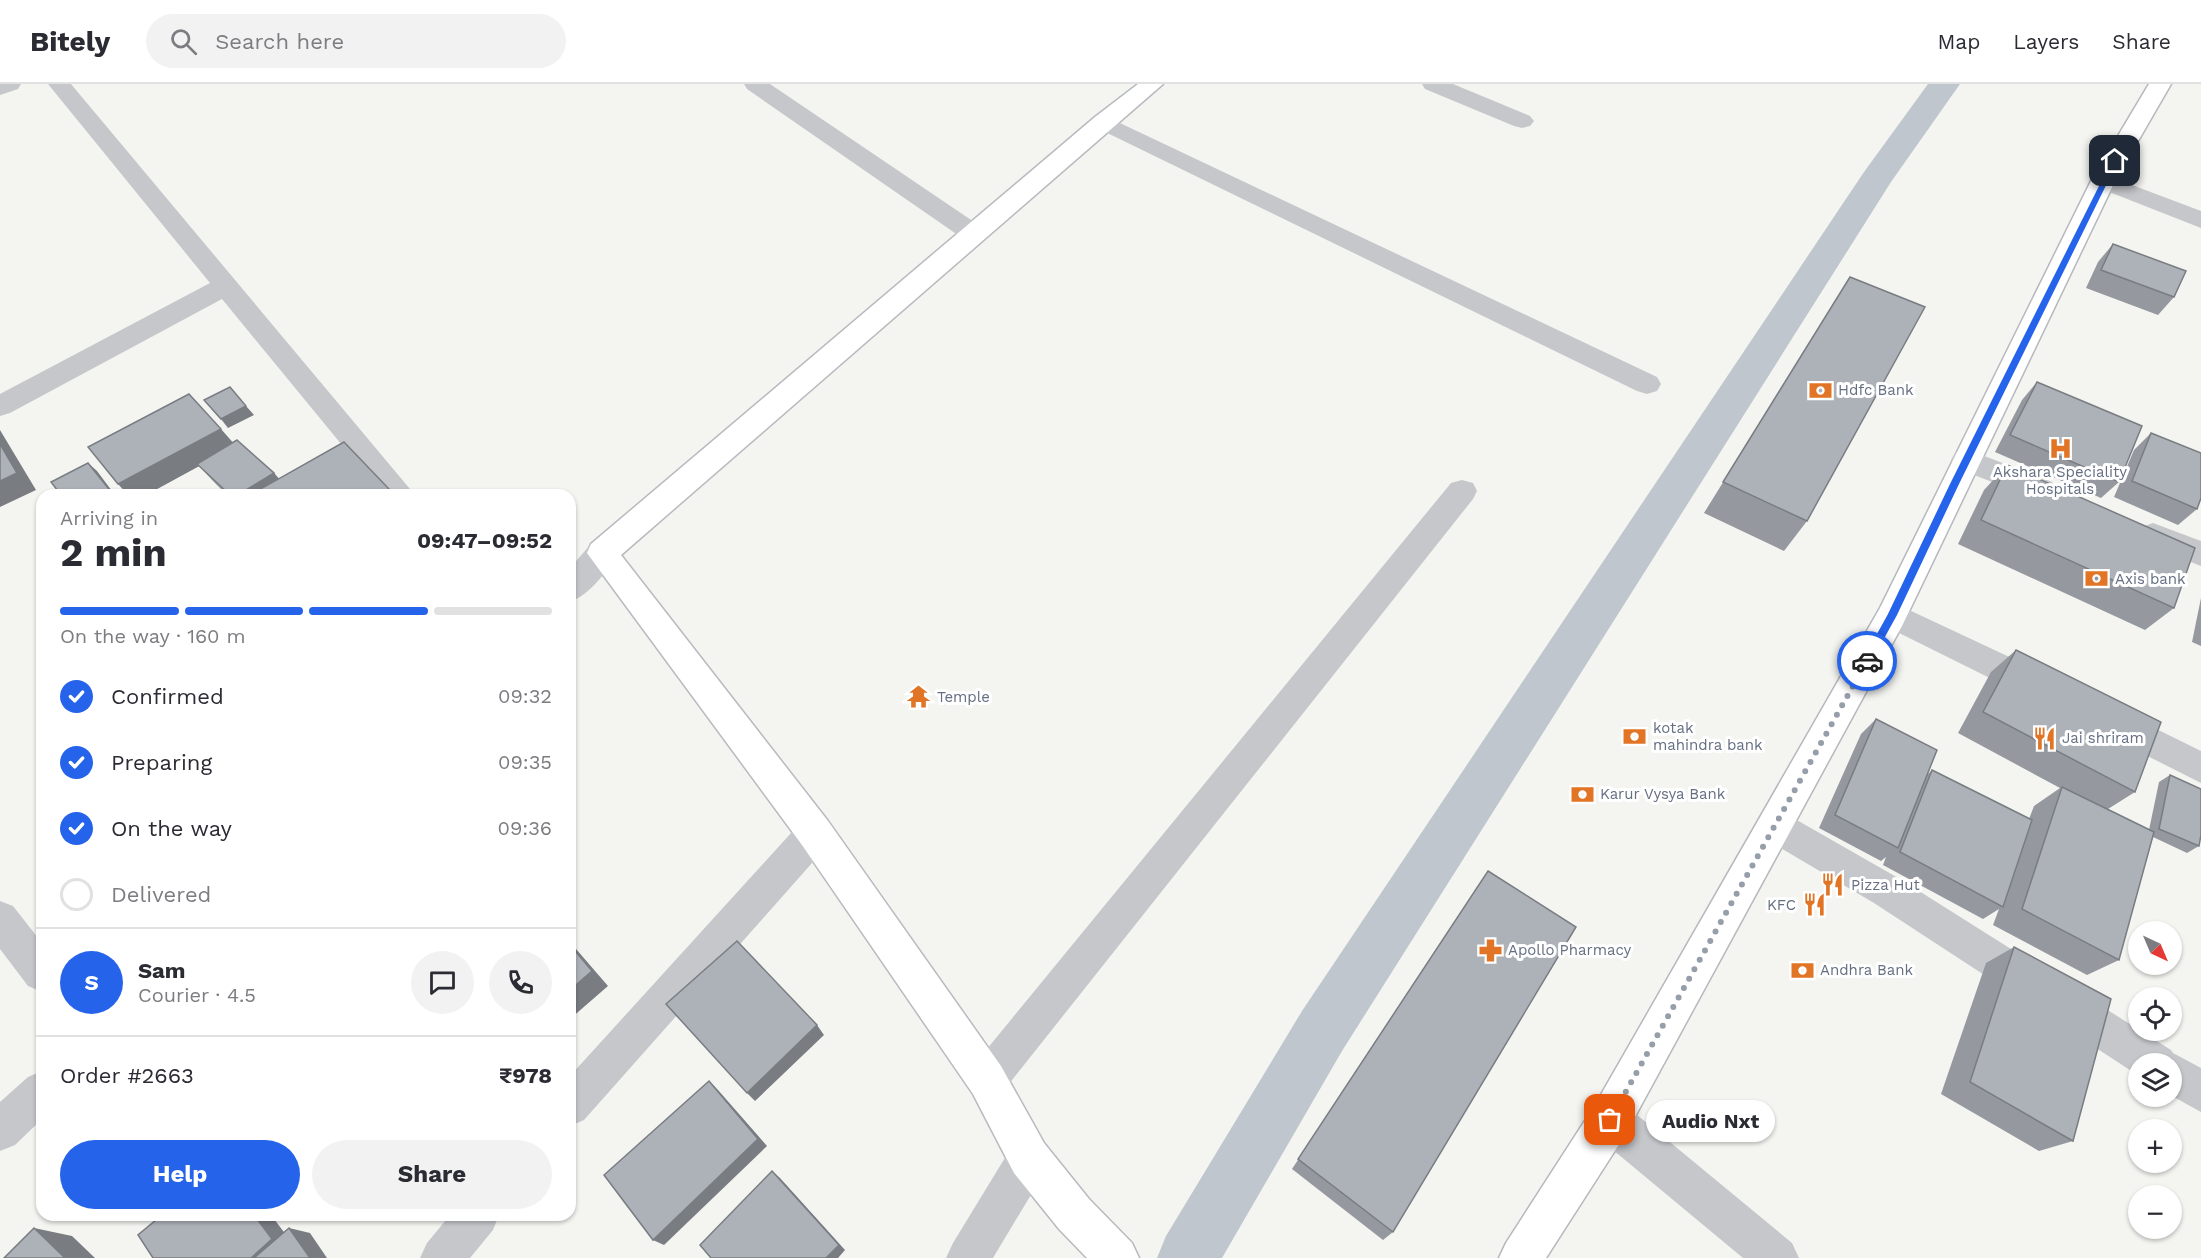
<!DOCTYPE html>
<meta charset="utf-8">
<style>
:root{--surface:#fff;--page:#f2f2f3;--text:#2b2b33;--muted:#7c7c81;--line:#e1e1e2;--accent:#2563eb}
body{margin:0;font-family:"Work Sans",sans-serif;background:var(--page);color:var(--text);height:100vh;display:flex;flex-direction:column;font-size:22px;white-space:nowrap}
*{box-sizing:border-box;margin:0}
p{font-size:20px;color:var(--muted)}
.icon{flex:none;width:33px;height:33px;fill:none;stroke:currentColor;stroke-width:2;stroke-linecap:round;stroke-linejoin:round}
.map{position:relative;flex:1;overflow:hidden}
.panel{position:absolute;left:36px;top:405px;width:540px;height:732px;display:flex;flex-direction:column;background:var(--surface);border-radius:18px;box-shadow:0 2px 4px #0004}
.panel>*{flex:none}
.needle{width:39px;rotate:136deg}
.controls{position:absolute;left:2128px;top:837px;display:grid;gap:12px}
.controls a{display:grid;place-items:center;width:54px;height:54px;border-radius:50%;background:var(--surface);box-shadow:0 2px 4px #0004;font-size:30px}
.pin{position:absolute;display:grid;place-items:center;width:51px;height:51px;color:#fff;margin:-26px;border-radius:12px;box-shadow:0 3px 9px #0006}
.courier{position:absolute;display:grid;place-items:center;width:60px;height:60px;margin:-30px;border:4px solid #2563eb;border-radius:50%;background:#fff;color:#222;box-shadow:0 2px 8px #0007}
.bubble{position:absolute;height:42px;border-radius:21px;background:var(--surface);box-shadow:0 2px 4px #0004;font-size:20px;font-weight:700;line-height:42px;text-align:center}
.overview em{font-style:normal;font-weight:700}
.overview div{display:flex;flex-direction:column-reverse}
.overview{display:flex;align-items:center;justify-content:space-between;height:102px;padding:0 24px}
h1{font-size:39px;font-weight:700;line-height:45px}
.bar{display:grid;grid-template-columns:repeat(4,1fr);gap:9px 6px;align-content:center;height:72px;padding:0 24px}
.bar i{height:8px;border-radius:4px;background:var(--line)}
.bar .selected{background:var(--accent)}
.bar p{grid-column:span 4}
.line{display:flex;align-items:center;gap:15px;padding:0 24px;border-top:2px solid var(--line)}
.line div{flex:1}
.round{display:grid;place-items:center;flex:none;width:63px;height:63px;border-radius:32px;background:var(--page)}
ol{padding:0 24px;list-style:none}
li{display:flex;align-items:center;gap:18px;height:66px}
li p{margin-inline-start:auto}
li .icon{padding:6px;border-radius:50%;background:var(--accent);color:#fff;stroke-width:4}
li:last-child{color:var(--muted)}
li i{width:33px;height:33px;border:3px solid var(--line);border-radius:50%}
.cta{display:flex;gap:12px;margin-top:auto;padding:12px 24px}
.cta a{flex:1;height:69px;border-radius:36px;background:var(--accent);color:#fff;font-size:24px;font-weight:700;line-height:69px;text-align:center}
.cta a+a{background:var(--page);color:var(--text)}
header{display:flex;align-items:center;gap:36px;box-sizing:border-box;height:84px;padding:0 30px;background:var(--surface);border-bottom:2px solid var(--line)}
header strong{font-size:28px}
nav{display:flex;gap:33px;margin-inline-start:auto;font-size:21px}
.search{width:420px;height:54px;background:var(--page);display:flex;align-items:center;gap:15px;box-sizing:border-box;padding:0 21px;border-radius:33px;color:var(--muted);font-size:22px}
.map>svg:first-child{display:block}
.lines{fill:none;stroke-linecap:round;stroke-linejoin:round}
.canal{fill:#bfc6cd;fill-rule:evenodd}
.secondary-casing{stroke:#b7babf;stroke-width:3}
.primary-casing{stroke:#b5b8bd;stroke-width:3}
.minor{fill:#c5c7cb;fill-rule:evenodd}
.tertiary{fill:#c5c7cb;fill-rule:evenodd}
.secondary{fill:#fff;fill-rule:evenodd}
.primary{fill:#fff;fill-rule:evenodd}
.wall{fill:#95999f}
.shaded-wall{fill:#797d82}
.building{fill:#adb2b9;stroke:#797d82;stroke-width:1.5}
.route{fill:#2563eb}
.done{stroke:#969ea9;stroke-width:6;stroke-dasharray:0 10.8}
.labels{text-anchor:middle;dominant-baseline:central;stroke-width:6;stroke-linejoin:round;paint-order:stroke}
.poi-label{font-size:15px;fill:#646f82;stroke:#fff;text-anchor:start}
</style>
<header>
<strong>Bitely</strong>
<div class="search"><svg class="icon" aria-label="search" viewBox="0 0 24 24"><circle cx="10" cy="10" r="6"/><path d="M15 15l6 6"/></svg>Search here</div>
<nav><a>Map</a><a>Layers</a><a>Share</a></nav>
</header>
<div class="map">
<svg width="2201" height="1174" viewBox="0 0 2201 1174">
<rect width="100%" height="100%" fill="#f4f5f1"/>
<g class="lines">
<path class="canal" d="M 1928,0 L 1960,0 L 1891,98 L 1342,967 L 1222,1174 L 1157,1174 L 1166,1152 L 1302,927 L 1864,88 Z"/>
<defs>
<path id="secondary" d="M 1138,0 L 1163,0 L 621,471 L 828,737 L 1001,982 L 1044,1059 L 1089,1115 L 1132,1159 L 1139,1174 L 1087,1174 L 1059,1145 L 1014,1089 L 973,1010 L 802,761 L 587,469 L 591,460 L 1095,33 Z"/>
<path id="primary" d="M 2149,0 L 2171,0 L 2115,97 L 1903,540 L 1625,1051 L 1546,1174 L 1499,1174 L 1506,1159 L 1595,1021 L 1880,524 L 2091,97 Z"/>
</defs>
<use href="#secondary" class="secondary-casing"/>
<use href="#primary" class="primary-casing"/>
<path class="minor" d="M 0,0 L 21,0 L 18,5 L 0,11 Z
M 48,0 L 71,0 L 415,411 L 383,411 L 222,215 L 10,329 L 0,332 L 0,310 L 210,199 Z
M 744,0 L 770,0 L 983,144 L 987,150 L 983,156 L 974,158 L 965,156 L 747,5 Z
M 1422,0 L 1453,0 L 1530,32 L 1534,37 L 1530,42 L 1522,44 L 1514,42 L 1425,5 Z
M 1103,31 L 1657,293 L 1661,300 L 1657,307 L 1647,310 L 1637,307 L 1095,43 L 1091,38 L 1095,33 Z
M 2103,90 L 2201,127 L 2201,144 L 2094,102 L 2091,97 L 2094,92 Z
M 1966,365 L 2052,398 L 2056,406 L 2052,414 L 2041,417 L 1956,384 L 1951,376 L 1956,368 Z
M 1462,396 L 1473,399 L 1477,407 L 1473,415 L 1001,1010 L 987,1016 L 973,1010 L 967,996 L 973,982 L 1451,399 Z
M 2153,439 L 2201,457 L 2201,482 L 2142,459 L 2138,451 L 2142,443 Z
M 1892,518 L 2048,591 L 2053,601 L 2048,611 L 2036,615 L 2024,611 L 1881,540 L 1876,531 L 1881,522 Z
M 2112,623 L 2201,667 L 2201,699 L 2100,648 L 2095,638 L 2100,628 Z
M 1775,726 L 1788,731 L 1900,795 L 2171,966 L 2173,969 L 2201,984 L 2201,1028 L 2172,1012 L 2172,980 L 2139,980 L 2139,992 L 1874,819 L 1762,753 L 1757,742 L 1762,731 Z
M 815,733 L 828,737 L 833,749 L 828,761 L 584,1036 L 570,1042 L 570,992 L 802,737 Z
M 0,817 L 13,822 L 42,859 L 42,908 L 28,902 L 0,865 Z
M 42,987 L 42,1035 L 15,1061 L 0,1067 L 0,1018 L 28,993 Z
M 1610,1015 L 1625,1021 L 1792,1159 L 1799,1174 L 1743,1174 L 1595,1051 L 1589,1036 L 1595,1021 Z
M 1029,1053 L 1044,1059 L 1050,1074 L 1044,1089 L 993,1174 L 946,1174 L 953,1159 L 1014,1059 Z
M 450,1131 L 499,1131 L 493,1146 L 470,1174 L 420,1174 L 427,1159 Z"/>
<path class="tertiary" d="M 602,457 L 613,460 L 617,469 C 608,487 589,511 570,518 L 570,484 L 591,460 Z"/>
<use href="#secondary" class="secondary"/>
<use href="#primary" class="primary"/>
</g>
<path class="wall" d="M 2113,160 L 2174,213 L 2158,231 L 2086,204 L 2098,178 Z
M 1850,193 L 1807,437 L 1784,467 L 1704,429 Z
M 2037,298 L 2119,398 L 2101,414 L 1995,368 L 2022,316 Z
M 2151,349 L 2197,425 L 2178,441 L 2114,413 L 2134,366 Z
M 233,359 L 274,389 L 279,395 L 389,405 L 394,411 L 227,411 L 213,397 L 199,382 L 146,411 L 128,411 Z
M 2007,381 L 2174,524 L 2145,546 L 1958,460 L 1984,406 Z
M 2201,514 L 2201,562 L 2192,558 Z
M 2016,566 L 2135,708 L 2108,725 L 2149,746 L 2159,698 L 2170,691 L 2199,762 L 2187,769 L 2153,753 L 2119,876 L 2087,891 L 1993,841 L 1999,825 L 1983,835 L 1883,781 L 1886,773 L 1881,777 L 1819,744 L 1861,650 L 1876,635 L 1928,690 L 1932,686 L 2029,735 L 2034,722 L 2060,704 L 1958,649 L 1991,588 Z
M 1488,787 L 1393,1148 L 1383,1156 L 1292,1085 Z
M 2014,863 L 2073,1057 L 2039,1067 L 1941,1010 L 1986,879 Z"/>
<path class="shaded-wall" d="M 246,322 L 254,331 L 228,344 L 221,335 Z
M 221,345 L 236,362 L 146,411 L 128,411 L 118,400 Z
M 0,346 L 36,406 L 0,423 Z
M 88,379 L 97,387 L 115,411 L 109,411 Z
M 274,389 L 288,405 L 279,411 L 238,411 Z
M 389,405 L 394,411 L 378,411 Z
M 570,858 L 608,902 L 570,935 Z
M 817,941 L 824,951 L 755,1017 L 747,1009 Z
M 709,997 L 718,1006 L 767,1062 L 664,1161 L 653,1156 Z
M 772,1087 L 780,1094 L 845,1166 L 838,1174 L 826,1174 Z
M 254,1131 L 271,1131 L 293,1160 L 278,1174 L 251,1174 Z
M 34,1144 L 72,1152 L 95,1174 L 65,1174 Z
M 289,1144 L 310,1149 L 327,1174 L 310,1174 Z"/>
<path class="building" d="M 2113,160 L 2186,187 L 2174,213 L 2101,186 Z
M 1850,193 L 1925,223 L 1807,437 L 1723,398 Z
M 2037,298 L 2142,342 L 2119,398 L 2010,351 Z
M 230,303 L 246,322 L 221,335 L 204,316 Z
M 189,310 L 221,345 L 118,400 L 88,363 Z
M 2151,349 L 2201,369 L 2201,414 L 2197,425 L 2132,397 Z
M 237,356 L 274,389 L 238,411 L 230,411 L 197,380 Z
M 344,358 L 389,405 L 378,411 L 250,411 Z
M 0,360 L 17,389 L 0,397 Z
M 88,379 L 112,409 L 109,411 L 61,411 L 51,398 Z
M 2007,381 L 2195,464 L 2174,524 L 1981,436 Z
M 2016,566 L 2161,638 L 2135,708 L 1983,628 Z
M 1876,635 L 1937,666 L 1898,764 L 1835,731 Z
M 1932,686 L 2032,736 L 2003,823 L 1900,768 Z
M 2170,691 L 2201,705 L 2201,751 L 2199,762 L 2159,745 Z
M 2062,703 L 2154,748 L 2119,876 L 2022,825 Z
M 1488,787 L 1576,843 L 1393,1148 L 1298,1075 Z
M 737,857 L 817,941 L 747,1009 L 666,920 Z
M 570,861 L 592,887 L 570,906 Z
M 2014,863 L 2111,915 L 2073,1057 L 1970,998 Z
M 709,997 L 758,1055 L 653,1156 L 604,1091 Z
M 772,1087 L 839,1161 L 826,1174 L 711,1174 L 700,1161 Z
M 162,1131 L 254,1131 L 272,1155 L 251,1174 L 153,1174 L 138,1151 Z
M 34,1144 L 65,1174 L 4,1174 Z
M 289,1144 L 310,1174 L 254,1174 Z"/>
<path class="route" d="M 2112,76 L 2118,77 L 1959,400 L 1897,531 L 1870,580 L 1863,580 L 1862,577 L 1888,530 L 1950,400 Z"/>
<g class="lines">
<path class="done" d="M 1610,1036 L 1867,577"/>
</g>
<defs>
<symbol id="bank-bare" viewBox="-9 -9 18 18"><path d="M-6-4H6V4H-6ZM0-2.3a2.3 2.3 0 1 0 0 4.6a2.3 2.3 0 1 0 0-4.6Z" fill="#e17425" stroke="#fff" stroke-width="2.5" paint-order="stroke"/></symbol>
<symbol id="hospital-bare" viewBox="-9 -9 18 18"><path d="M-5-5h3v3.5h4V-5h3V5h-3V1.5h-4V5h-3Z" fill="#e17425" stroke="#fff" stroke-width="2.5" paint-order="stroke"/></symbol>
<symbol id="temple-bare" viewBox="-9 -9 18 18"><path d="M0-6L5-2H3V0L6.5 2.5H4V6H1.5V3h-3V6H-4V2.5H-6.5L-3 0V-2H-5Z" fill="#e17425" stroke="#fff" stroke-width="2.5" paint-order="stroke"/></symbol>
<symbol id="restaurant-bare" viewBox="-9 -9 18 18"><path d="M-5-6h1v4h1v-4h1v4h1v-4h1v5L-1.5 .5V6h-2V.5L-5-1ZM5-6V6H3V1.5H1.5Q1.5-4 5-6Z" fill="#e17425" stroke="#fff" stroke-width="2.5" paint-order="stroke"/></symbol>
<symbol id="pharmacy-bare" viewBox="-9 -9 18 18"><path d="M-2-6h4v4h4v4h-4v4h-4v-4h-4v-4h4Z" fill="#e17425" stroke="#fff" stroke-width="2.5" paint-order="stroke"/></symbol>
</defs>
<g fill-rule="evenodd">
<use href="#bank-bare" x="1804" y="290" width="33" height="33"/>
<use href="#hospital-bare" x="2044" y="348" width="33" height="33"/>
<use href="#bank-bare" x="2080" y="478" width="33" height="33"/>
<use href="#temple-bare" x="902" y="596" width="33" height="33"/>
<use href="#bank-bare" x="1618" y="636" width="33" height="33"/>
<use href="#restaurant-bare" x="2028" y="638" width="33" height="33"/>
<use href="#bank-bare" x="1566" y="694" width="33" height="33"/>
<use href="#restaurant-bare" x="1816" y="784" width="33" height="33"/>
<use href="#restaurant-bare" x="1798" y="804" width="33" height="33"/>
<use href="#pharmacy-bare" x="1474" y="850" width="33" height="33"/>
<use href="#bank-bare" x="1786" y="870" width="33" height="33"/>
</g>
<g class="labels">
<g class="poi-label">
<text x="1838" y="306">Hdfc Bank</text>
<text x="2060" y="388" text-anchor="middle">Akshara Speciality<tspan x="2060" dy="17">Hospitals</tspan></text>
<text x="2115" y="495">Axis bank</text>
<text x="937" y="613">Temple</text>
<text x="1653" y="644">kotak<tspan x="1653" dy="17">mahindra bank</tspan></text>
<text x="2062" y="654">Jai shriram</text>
<text x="1600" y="710">Karur Vysya Bank</text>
<text x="1851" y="801">Pizza Hut</text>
<text x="1796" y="821" text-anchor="end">KFC</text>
<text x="1508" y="866">Apollo Pharmacy</text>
<text x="1820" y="886">Andhra Bank</text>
</g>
</g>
</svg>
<div class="controls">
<a><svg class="needle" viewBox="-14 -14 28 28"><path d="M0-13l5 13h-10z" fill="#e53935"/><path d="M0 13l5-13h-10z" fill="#7c7c81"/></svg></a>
<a><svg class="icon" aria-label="locate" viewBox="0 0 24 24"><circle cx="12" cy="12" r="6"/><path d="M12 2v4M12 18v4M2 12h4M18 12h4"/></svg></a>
<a><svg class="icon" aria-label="layers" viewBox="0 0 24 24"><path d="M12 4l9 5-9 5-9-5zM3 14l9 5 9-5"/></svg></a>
<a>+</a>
<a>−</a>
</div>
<div class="pin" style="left:1610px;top:1036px;background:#ea580c"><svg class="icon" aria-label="bag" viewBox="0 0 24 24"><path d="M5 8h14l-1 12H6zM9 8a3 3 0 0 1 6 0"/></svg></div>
<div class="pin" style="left:2115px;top:77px;background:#1f2937"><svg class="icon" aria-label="home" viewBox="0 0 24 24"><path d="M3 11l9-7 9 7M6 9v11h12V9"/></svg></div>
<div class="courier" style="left:1867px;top:577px"><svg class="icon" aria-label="car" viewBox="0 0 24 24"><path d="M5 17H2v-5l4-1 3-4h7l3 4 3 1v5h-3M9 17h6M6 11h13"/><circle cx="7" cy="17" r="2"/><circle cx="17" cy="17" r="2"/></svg></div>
<div class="bubble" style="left:1646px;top:1016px;width:129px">Audio Nxt</div>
<section class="panel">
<div class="overview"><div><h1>2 min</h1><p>Arriving in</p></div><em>09:47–09:52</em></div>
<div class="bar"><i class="selected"></i><i class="selected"></i><i class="selected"></i><i></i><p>On the way · 160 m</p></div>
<ol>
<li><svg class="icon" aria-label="check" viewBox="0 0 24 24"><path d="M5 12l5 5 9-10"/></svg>Confirmed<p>09:32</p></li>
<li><svg class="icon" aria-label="check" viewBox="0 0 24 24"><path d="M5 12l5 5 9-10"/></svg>Preparing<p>09:35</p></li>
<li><svg class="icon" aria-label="check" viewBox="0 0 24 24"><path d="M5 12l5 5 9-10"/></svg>On the way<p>09:36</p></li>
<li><i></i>Delivered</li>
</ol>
<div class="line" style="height:108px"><b class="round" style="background:var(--accent);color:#fff">S</b><div><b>Sam</b><p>Courier · 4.5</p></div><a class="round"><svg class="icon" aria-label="chat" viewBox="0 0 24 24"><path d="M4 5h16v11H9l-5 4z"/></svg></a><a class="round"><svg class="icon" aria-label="phone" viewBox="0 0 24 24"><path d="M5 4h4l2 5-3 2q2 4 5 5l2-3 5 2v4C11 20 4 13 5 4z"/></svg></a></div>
<div class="line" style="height:78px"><div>Order #2663</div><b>₹978</b></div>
<div class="cta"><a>Help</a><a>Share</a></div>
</section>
</div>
